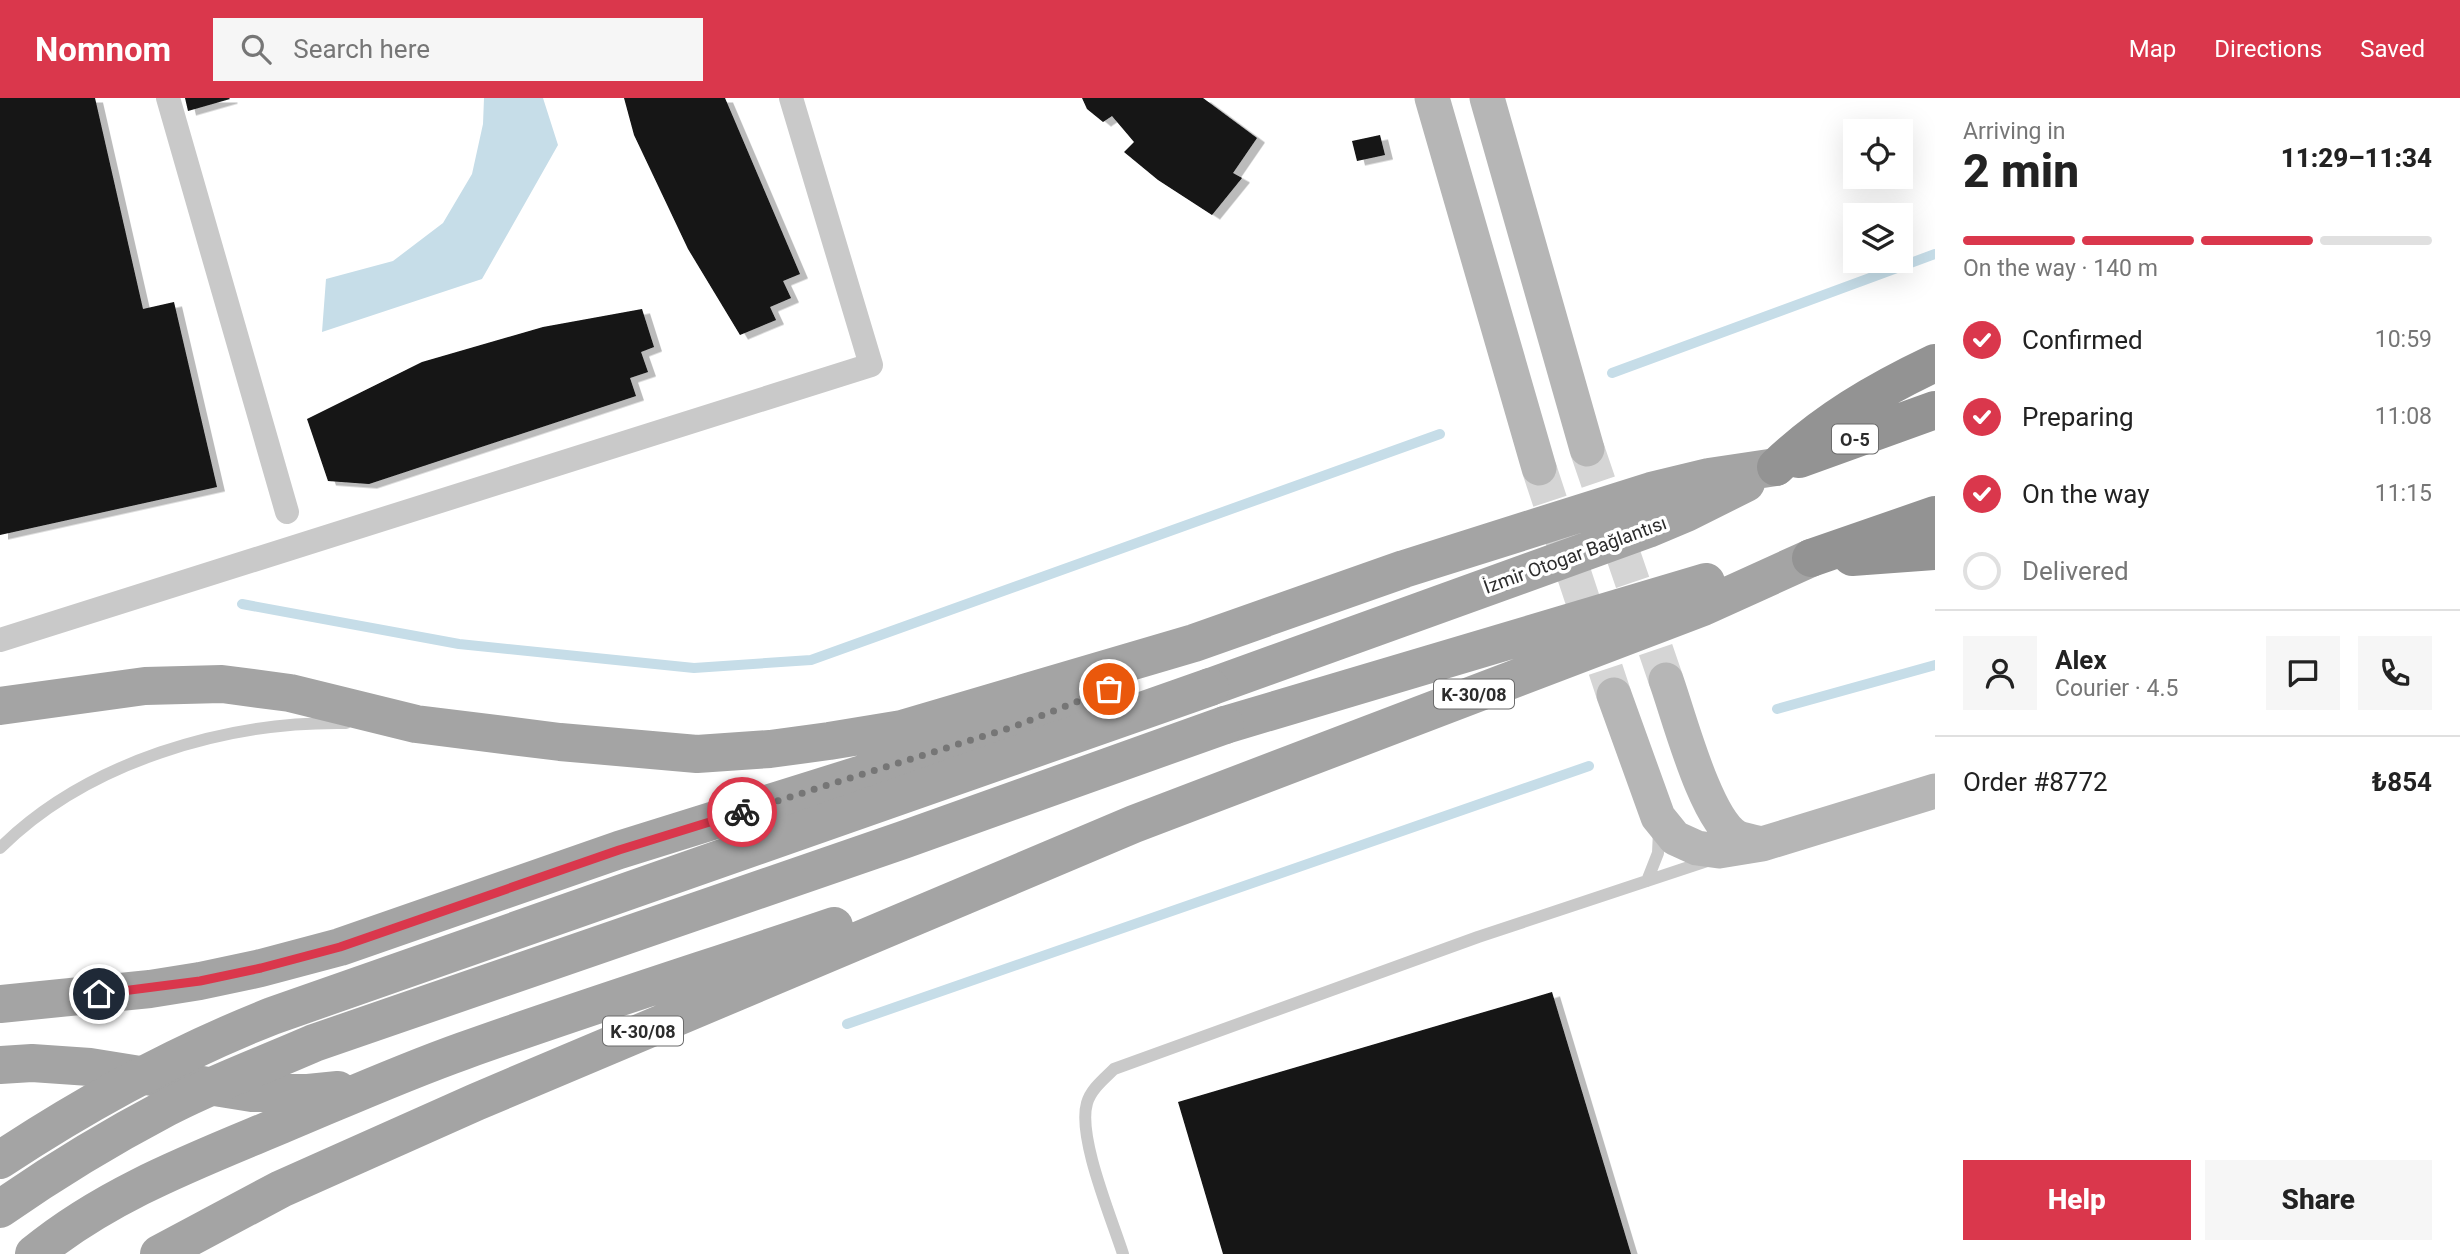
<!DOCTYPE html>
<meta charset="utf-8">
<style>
:root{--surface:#fff;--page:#f6f6f6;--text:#222;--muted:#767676;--line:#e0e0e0;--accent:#da374c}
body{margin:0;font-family:Roboto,sans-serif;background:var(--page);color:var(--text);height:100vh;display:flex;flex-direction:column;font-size:26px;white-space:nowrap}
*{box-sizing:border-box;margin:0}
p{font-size:23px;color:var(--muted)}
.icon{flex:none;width:38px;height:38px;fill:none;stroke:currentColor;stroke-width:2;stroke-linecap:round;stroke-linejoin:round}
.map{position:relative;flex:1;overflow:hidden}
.drawer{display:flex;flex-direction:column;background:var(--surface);width:525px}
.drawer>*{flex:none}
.controls{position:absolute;left:1843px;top:21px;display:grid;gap:14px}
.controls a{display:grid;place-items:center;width:70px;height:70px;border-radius:0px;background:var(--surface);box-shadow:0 7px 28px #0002;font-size:35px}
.pin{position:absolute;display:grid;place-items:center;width:60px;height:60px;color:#fff;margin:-30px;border:4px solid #fff;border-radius:50%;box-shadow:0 2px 7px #0007}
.courier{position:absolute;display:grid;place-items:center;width:70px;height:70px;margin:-35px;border:5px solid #da374c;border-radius:50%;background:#fff;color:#222;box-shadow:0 2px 9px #0007}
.headline em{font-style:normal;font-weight:800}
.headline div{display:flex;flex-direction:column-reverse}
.headline{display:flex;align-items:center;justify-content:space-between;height:119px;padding:0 28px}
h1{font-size:46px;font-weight:800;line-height:52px}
.bar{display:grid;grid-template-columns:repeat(4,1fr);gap:10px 7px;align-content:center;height:84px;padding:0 28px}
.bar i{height:9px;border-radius:5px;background:var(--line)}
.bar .selected{background:var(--accent)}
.bar p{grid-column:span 4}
.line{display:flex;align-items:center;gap:18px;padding:0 28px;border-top:2px solid var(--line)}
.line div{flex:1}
.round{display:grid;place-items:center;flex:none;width:74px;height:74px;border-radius:0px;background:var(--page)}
ol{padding:0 28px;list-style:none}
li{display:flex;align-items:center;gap:21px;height:77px}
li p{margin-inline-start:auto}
li .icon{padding:7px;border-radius:50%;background:var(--accent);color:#fff;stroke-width:4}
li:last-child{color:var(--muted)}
li i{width:38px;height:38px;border:4px solid var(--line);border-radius:50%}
.cta{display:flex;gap:14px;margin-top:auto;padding:14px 28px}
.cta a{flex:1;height:80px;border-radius:0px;background:var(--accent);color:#fff;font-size:28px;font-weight:800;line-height:80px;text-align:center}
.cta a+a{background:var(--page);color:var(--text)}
header{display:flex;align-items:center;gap:42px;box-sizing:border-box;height:98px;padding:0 35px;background:var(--accent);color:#fff}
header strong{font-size:33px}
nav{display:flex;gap:38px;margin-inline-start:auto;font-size:24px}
.search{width:490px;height:63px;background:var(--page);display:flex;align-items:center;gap:18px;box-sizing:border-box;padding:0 24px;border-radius:0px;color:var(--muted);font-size:26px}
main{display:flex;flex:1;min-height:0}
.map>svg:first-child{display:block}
.water{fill:#c6dde8}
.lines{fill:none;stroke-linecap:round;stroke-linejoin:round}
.stream{stroke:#c6dde8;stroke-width:10}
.building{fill:#131313;filter:url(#shadow)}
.secondary-tunnel{stroke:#d5d5d5;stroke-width:35;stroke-dasharray:35 18;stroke-linecap:butt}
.lane{stroke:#c9c9c9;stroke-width:12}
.street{stroke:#c9c9c9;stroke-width:24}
.secondary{stroke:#b6b6b6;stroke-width:35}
.primary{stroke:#a4a4a4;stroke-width:38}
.highway{stroke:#939393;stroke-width:38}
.primary-bridge{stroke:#a4a4a4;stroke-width:38}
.done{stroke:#767676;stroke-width:7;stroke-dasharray:0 12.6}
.route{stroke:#da374c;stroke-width:9}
.labels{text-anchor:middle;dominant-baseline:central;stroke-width:7;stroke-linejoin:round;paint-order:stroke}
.shield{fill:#fff;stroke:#6b6b6b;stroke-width:2}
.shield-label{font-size:18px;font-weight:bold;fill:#2c2c2c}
.street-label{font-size:19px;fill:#2c2c2c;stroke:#fff}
</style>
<header>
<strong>Nomnom</strong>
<div class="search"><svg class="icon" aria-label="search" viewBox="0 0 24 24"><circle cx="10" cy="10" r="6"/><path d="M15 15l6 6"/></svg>Search here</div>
<nav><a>Map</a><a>Directions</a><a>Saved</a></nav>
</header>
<main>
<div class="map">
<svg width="1935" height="1156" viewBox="0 0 1935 1156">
<defs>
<filter id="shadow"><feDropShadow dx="8" dy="4.5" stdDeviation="0" flood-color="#0004"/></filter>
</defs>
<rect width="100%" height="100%" fill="#fff"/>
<path class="water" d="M 484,0 L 543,0 L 558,47 L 482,181 L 322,234 L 326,181 L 393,163 L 443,125 L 472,76 L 483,26 Z"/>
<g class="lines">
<path class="stream" d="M 1612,275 L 1935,156
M 242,506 L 459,546 L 694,570 L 811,562 L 1440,336
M 1777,611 L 1935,567
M 847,926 L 1589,668"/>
</g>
<path class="building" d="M 0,0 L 95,0 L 143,211 L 174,204 L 217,389 L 0,437 Z
M 185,0 L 229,0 L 230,1 L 188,13 Z
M 624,0 L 725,0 L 800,176 L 783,183 L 791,200 L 770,209 L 776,222 L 740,237 L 688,151 L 634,37 Z
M 1082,0 L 1203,0 L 1257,40 L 1233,75 L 1242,80 L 1212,117 L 1158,82 L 1124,54 L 1134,44 L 1112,18 L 1103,24 L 1087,11 Z
M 1380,37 L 1385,57 L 1357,63 L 1352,43 Z
M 642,211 L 654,249 L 641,254 L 648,274 L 630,280 L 636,298 L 369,386 L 328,383 L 307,321 L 422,264 L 543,229 Z
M 1552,894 L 1631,1156 L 1223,1156 L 1178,1004 Z"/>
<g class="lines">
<path class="secondary-tunnel" d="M 1587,351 L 1666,582
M 1539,370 L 1614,597"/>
<path class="lane" d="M 0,750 C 87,664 225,623 346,625
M 1647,783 L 1658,755 L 1659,733
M 1123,1156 C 1112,1121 1077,1039 1087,1005 C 1091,991 1104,981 1114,971 L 1478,839 L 1710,762"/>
<path class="street" d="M 168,0 L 287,414
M 0,542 L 871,267 L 791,0"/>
<path class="secondary" d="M 1432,0 L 1539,370
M 1487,0 L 1587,351
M 1666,582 C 1679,618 1705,720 1736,739 C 1744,743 1754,744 1762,746
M 1614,597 L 1658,719 L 1675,740 L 1697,750 L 1719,753 L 1762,746 L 1935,693"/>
<path class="primary" d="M 1210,589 L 1648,431 L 1686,415 L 1746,385
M 0,608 L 145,588 L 222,586 L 290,595 L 416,626 L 560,644 L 697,656 L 770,651 L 829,643 L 902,631 L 1194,545 L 1404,471 L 1651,393 L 1709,379 L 1776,369
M 1225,627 L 1706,484
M 0,906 L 150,891 L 200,883 L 261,870 L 340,849 L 619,752 L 1013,629 L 1102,594
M 0,967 L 32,965 L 90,969 L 252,995 L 308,995 L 338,992
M 34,1156 C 107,1096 195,1063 281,1027 C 341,1002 401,975 463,953 C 586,909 710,870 834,828
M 159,1156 L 281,1091 L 476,1004 L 1134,726 L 1703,509 L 1811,460"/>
<path class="highway" d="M 1799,361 L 1935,312
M 1776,369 C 1825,323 1874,294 1935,265
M 1852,459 L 1935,453
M 1811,460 L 1935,417"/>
<path class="primary-bridge" d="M 0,1062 C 86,1005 176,956 272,918 L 1210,589
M 0,1111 C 53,1074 109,1040 166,1010 C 214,985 264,967 314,945 L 903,742 L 1225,627"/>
</g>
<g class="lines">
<path class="done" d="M 742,714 L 1013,629 L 1109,591"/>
<path class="route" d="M 99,896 L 200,883 L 261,870 L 340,849 L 619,752 L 742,714"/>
</g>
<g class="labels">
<g class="shield">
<rect x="1832" y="326.5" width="46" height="29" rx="5"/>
<rect x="1434" y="581.5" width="80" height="29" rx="5"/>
<rect x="603" y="918.5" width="80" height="29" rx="5"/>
</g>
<g class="shield-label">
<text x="1855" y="341">O-5</text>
<text x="1474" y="596">K-30/08</text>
<text x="643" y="933">K-30/08</text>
</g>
<g class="street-label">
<text transform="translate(1575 457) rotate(-20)">İzmir Otogar Bağlantısı</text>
</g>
</g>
</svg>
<div class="controls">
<a><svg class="icon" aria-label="locate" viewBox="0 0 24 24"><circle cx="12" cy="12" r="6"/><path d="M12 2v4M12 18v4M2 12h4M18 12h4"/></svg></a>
<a><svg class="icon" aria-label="layers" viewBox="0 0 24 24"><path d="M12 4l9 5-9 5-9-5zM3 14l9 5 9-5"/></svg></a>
</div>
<div class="pin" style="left:1109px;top:591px;background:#ea580c"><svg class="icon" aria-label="bag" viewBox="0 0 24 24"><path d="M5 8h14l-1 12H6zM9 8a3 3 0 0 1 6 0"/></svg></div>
<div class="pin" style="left:99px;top:896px;background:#1f2937"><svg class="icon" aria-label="home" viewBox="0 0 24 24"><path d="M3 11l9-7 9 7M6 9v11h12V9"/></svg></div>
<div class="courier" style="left:742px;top:714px"><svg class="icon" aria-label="bike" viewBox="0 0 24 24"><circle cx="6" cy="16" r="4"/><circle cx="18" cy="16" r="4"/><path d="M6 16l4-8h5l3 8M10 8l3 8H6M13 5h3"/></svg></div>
</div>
<section class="drawer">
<div class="headline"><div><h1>2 min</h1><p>Arriving in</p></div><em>11:29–11:34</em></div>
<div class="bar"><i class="selected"></i><i class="selected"></i><i class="selected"></i><i></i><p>On the way · 140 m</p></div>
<ol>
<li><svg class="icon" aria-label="check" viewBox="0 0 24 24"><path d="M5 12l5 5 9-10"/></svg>Confirmed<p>10:59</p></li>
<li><svg class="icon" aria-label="check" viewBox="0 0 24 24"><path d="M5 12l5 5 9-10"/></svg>Preparing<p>11:08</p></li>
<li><svg class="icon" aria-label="check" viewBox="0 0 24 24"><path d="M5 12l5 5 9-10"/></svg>On the way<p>11:15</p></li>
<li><i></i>Delivered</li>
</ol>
<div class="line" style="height:126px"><a class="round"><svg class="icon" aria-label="person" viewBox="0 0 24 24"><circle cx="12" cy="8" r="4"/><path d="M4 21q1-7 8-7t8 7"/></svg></a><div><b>Alex</b><p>Courier · 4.5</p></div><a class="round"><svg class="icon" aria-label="chat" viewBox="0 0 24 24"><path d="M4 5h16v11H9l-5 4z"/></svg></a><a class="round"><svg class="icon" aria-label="phone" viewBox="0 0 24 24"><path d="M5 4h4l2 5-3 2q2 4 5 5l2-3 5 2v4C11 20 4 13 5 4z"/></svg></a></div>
<div class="line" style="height:91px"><div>Order #8772</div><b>₺854</b></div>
<div class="cta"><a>Help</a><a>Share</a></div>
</section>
</main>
